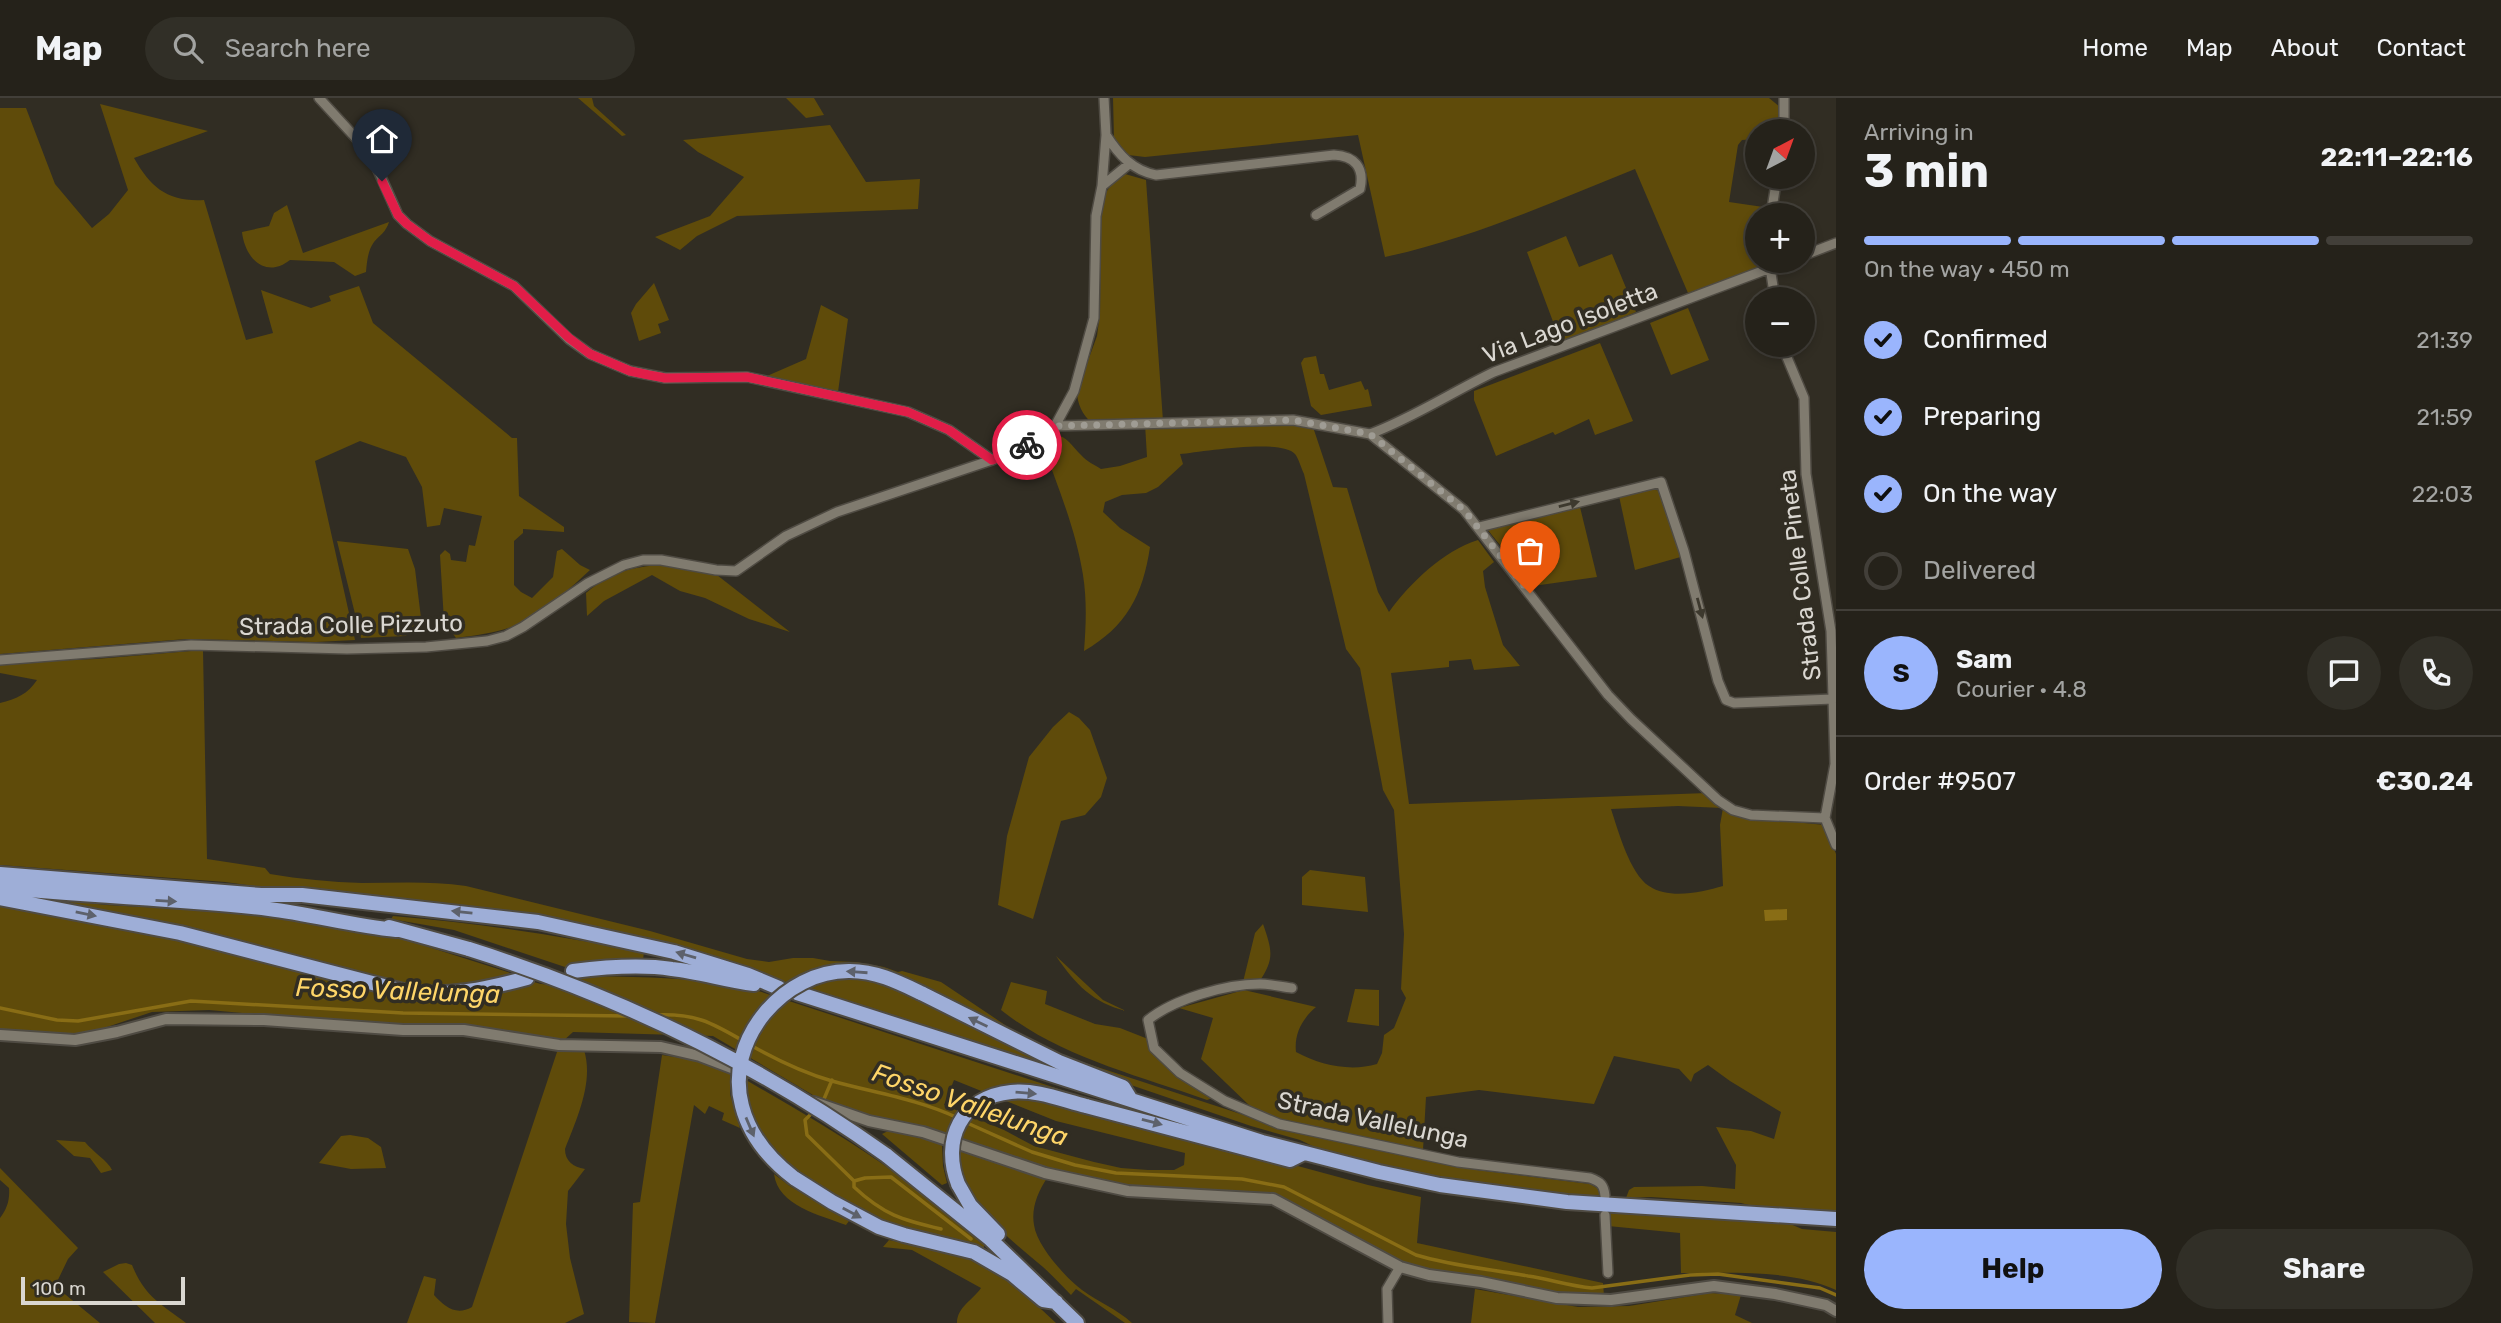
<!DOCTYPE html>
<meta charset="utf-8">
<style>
:root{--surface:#25221a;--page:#312f27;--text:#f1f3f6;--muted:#a3a4a2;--line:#423f39;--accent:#9ab5fd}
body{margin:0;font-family:Rubik,sans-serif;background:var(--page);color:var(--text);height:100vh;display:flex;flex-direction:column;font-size:26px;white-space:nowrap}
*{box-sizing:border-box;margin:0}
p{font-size:23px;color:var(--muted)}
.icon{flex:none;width:38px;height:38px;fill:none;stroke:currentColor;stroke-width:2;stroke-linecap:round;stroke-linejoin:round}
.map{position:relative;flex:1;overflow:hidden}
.side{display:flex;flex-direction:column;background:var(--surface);width:665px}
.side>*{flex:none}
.needle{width:46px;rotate:41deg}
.controls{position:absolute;left:1745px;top:21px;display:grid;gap:14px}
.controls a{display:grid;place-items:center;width:70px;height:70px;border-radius:50%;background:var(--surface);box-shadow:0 4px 10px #0003,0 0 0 2px var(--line);font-size:35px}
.scale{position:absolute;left:21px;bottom:18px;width:164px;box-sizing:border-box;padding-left:7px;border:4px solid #dad7d1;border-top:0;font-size:19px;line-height:24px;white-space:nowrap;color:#dad7d1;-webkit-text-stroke:5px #312d23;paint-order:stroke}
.pin{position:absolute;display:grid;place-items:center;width:60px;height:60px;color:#fff;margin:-72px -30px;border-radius:50% 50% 50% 0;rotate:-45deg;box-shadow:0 0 7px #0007}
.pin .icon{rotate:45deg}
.courier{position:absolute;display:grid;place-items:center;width:70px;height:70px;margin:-35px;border:5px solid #e11d48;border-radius:50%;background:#fff;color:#222;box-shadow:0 2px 9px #0007}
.headline em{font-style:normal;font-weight:700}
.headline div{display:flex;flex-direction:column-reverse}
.headline{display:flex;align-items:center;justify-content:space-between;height:119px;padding:0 28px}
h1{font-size:46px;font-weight:700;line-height:52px}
.bar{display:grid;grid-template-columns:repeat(4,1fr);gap:10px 7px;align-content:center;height:84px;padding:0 28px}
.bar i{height:9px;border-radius:5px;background:var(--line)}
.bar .active{background:var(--accent)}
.bar p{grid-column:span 4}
.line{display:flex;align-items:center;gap:18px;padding:0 28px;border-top:2px solid var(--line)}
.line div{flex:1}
.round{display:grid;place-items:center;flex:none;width:74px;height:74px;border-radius:37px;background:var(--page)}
ol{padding:0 28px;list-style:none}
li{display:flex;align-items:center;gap:21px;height:77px}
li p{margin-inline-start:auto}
li .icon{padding:7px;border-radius:50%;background:var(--accent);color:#111;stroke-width:4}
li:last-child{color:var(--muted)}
li i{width:38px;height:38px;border:4px solid var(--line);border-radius:50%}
.button{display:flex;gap:14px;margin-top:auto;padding:14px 28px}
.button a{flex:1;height:80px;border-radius:42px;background:var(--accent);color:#111;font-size:28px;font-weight:700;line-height:80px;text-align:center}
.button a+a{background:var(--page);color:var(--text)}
header{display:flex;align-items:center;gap:42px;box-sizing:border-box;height:98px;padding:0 35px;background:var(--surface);border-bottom:2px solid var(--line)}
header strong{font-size:33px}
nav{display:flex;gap:38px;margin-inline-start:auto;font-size:24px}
.search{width:490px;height:63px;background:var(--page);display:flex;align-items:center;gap:18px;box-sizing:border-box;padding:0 24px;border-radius:38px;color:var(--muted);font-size:26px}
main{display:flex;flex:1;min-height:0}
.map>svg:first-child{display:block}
.green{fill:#5f4b0a;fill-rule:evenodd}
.water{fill:#896d15}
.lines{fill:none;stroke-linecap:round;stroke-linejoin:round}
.stream{stroke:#896d15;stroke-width:3.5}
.minor-casing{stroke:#4f4b43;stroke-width:12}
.tertiary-casing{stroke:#4f4b43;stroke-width:14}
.trunk-casing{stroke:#4f4b43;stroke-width:18}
.minor{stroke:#807b6f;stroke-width:9}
.tertiary{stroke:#807b6f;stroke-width:10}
.trunk{stroke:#9eaed7;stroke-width:14}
.trunk-bridge-casing{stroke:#4f4b43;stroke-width:18;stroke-linecap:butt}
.trunk-bridge{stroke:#9eaed7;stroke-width:14}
.oneway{fill:#3d392e}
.oneway2{fill:#5d616b}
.done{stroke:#9f9c94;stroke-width:7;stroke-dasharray:0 12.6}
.route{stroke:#e11d48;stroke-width:9}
.labels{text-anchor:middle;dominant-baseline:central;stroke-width:7;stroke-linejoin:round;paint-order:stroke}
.street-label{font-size:24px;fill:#dad7d1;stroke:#312d23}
.water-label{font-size:26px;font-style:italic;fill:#fed568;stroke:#312d23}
</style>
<header>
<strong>Map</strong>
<div class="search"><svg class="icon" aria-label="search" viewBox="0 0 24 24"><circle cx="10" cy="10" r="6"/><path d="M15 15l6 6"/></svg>Search here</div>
<nav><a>Home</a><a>Map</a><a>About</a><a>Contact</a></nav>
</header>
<main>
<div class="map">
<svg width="1836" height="1225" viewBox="0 0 1836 1225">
<rect width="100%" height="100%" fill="#312d23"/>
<path class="green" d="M 578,0 L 592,0 L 594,8 L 626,37 L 622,38 Z
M 786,0 L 814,0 L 824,17 L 806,20 Z
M 1113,0 L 1769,0 L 1780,9 L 1780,33 L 1757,33 L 1757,41 L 1742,42 L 1738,47 L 1729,104 L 1770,110 L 1769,117 L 1757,117 L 1757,163 L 1765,163 L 1764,167 L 1688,195 L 1635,71 C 1553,104 1472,140 1385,159 L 1358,37 L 1145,59 L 1128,57 L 1114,40 Z
M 100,6 L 208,33 L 134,60 C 151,90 168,104 204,102 L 246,242 L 273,235 L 261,192 L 311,210 L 331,203 L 329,198 L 359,188 L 373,225 L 512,340 L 517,340 L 519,398 L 564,429 L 564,434 L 523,431 L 523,435 L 514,443 L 514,487 L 521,494 L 532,500 L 553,479 L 557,453 L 562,451 L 580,467 L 590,472 C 571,490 548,510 525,523 C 505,534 479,537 456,540 L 444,523 L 440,457 L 445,452 L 450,456 L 451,462 L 466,464 L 469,447 L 475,448 L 482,418 L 444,410 L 440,427 L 427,429 L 422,389 L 406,359 L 360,343 L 315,363 L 355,542 L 316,544 L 186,541 L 0,556 L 0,10 L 26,10 L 55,86 L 92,130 L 109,116 L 128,92 Z
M 830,27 L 866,84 L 920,81 L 918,111 L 737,118 L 697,138 L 680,152 L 655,139 L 710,118 L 744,79 L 698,54 L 683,42 Z
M 1125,76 L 1146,82 L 1163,323 L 1092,325 C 1082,317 1077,305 1077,293 L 1097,238 L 1100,215 L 1101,110 C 1105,94 1110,84 1125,76 Z
M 287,107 L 303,155 L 389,124 C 386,134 380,137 374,144 C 368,152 367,163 366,174 L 355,178 L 334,164 L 290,162 C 266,181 245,161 242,134 L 269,128 L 274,115 Z
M 1566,138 L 1579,169 L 1612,156 L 1636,214 L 1561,245 L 1527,154 Z
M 654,185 L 669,222 L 658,226 L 661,235 L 639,243 L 631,215 L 636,206 Z
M 821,207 L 848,221 L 838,294 L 767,278 L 806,261 Z
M 1688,210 L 1709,262 L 1671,277 L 1650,225 Z
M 1600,245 L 1633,323 L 1595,337 L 1589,321 L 1555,337 L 1553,334 L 1496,358 L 1474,302 L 1474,293 Z
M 1316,258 L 1320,276 L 1324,276 L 1329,292 L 1361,283 L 1365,292 L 1368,291 L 1372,308 L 1321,317 L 1311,308 L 1301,265 L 1304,260 Z
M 1292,325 L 1313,329 L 1333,389 L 1347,390 L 1378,494 L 1389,514 C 1410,485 1443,453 1478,442 L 1494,464 L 1483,473 L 1485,489 L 1503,547 L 1520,568 L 1474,572 L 1471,561 L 1449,563 L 1449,569 L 1391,575 L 1409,706 L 1707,695 L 1723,710 L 1741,719 L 1825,727 L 1836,756 L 1836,1114 L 1764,1111 L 1741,1105 L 1651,1099 L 1626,1100 L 1629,1092 L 1634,1089 L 1702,1088 L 1735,1091 L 1736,1067 L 1716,1029 L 1751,1033 L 1774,1041 L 1781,1014 L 1730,983 L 1708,967 L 1694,976 L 1691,984 L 1679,971 L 1614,958 L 1594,1006 L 1479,992 L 1426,999 L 1423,1052 L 1277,1021 L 1251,1009 L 1201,961 L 1213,920 L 1179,910 L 1244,892 L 1316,909 C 1302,921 1294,936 1296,954 C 1320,967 1350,974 1377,966 L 1382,955 L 1384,937 L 1394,930 L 1406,900 L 1401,891 L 1404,836 L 1394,712 L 1383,692 L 1360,570 L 1346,551 L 1304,376 C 1301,370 1299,361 1295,356 C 1281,340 1201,354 1180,356 L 1183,366 L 1158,389 L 1146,395 L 1122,397 L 1105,404 L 1103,414 L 1120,430 L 1150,449 C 1143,497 1126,529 1084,553 C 1086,528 1087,502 1083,477 C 1076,432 1057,386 1041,343 C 1062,328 1069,345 1082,358 C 1086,363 1095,367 1101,371 L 1120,368 L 1147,359 L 1145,326 ZM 1678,708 L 1723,710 L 1720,727 L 1723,788 C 1702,794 1670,802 1649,788 C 1630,776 1618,732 1611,711 Z
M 1649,391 L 1662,393 L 1684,458 L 1635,472 L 1619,398 Z
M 1580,409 L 1597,479 L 1533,488 L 1487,431 Z
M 337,443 L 408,451 L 415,471 L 421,520 L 406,538 L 361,540 Z
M 677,465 L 717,477 L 790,534 L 749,521 L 705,500 L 680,493 L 652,477 L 604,503 L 587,518 L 586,495 C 616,469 639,469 677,465 Z
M 203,552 L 207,761 L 265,770 L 270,776 C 300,781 331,784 362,785 C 397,785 432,783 466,788 L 650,833 L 747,861 L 769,864 L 793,860 L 813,860 L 830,863 L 856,864 L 884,869 L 898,874 L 902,873 L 941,884 L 1023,939 L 1076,962 L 1299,1035 L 1477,1072 L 1590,1086 L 1597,1090 L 1602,1099 L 1511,1091 L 1434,1079 L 1327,1055 L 1300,1042 L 1251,1028 L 1084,971 L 923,888 L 916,901 L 1026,955 L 1044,967 L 779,882 L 639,840 L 225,784 L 0,767 L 0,605 C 16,601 28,596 37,582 L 0,575 L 0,565 L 96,561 Z
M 1069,614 L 1079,620 L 1090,632 L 1107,680 L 1101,699 L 1085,717 L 1061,723 L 1033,821 L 998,807 L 1007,738 L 1029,659 L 1053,629 Z
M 1310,772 L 1365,779 L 1368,814 L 1302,807 L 1302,779 Z
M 64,802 L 106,807 L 241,814 L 304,823 L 394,838 L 517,877 L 441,894 L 375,882 L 335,868 L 186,831 L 84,810 Z
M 0,804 L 117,824 L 402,896 L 531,883 C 556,893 570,878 594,878 C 647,879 694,880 746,889 L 1071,995 L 1068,1006 L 1368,1087 L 1421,1099 L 1417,1145 L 1603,1185 L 1604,1198 L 1560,1195 L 1500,1183 L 1430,1173 L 1405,1167 L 1273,1098 L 1138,1090 L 1033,1068 L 840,1013 L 713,938 L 573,934 L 562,944 L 209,912 L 152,914 L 104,930 L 74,936 L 0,931 ZM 954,982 L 1056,1023 L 1185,1055 L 1184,1067 L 1174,1072 L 1148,1072 L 1121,1070 L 1094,1064 L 1034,1048 L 1004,1032 L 944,1007 Z
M 393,818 C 478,825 560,838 644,854 L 643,862 L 592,864 L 565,869 L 454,832 L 391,821 Z
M 1263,826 C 1272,852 1275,861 1259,884 L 1243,884 L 1255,835 Z
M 1056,858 L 1103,902 L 1126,913 C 1093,905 1075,886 1056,858 Z
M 1011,884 L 1047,893 L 1045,906 L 1095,926 L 1120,930 L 1148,941 L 1162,961 L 1216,999 L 1207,1002 C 1137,977 1060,959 1001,912 Z
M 1355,891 L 1379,892 L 1379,928 L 1347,924 Z
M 559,948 L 584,952 C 594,984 577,1020 565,1051 C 565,1063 573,1069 585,1071 L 568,1093 L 566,1126 L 570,1160 L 584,1216 L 565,1225 L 407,1225 L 424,1178 L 436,1181 L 434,1197 C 445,1209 456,1218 472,1209 Z
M 662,957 L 695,962 L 730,973 L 730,996 L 740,1030 L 722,1022 L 724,1015 L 709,1008 L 705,1016 L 694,1007 L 655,1225 L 629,1224 L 633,1105 L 640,1104 Z
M 746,982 C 829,1030 914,1080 984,1147 L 984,1150 L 884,1124 L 853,1109 L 797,1074 L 768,1048 L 754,1023 L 749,1010 Z
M 890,1032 L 942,1046 L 943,1068 L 947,1085 L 942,1087 L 882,1036 Z
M 350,1037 L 368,1040 L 381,1049 L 386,1070 L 351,1071 L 319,1065 L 341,1038 Z
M 56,1042 L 85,1044 C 93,1054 108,1063 112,1072 L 101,1075 L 90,1060 L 74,1058 Z
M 959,1053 L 1047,1080 C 1038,1094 1031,1110 1034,1127 C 1037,1148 1065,1179 1082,1192 C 1098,1204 1117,1211 1132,1225 L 1125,1225 L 1076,1191 L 1071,1197 C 1062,1188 1053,1178 1043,1169 C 1013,1143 951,1098 959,1053 Z
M 0,1070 L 78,1150 L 68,1161 L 55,1188 L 100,1225 L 0,1225 L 0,1120 C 7,1111 10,1102 9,1090 L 0,1082 Z
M 774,1076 L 790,1088 L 849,1123 L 846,1127 C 820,1117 778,1108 774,1076 Z
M 1607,1114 L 1788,1125 L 1802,1131 L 1836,1134 L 1836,1192 C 1792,1171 1729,1175 1681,1175 L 1680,1135 L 1608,1128 Z
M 889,1142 L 969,1158 L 1011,1183 L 1056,1225 L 957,1225 C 957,1209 973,1202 981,1190 L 912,1152 L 883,1149 Z
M 126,1165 L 132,1167 C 145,1199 160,1205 186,1225 L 155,1225 L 103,1174 L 119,1166 Z
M 1475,1191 L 1578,1209 L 1629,1208 L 1710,1195 L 1741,1197 L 1735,1217 L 1752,1225 L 1471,1225 Z"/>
<path class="water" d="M 1787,811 L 1787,822 L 1765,823 L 1764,812 Z"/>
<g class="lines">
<path class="stream" d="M 0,910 L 57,922 L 78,923 L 191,903 L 403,915 L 629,918
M 654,917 C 695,915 711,924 745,944
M 752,948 C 777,962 804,975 832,983 C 875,995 918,1001 958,1020
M 824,1001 L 832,982
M 810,1017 L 805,1022 L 807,1037 L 854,1083 L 854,1089 C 884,1117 902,1122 941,1131
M 965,1024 L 1032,1054 L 1075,1067 L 1116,1075 L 1242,1081 L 1284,1089 L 1416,1157 C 1452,1168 1490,1171 1528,1178 C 1549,1181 1570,1188 1592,1190 L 1690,1177 L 1718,1176 L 1820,1190 L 1836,1197
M 854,1083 L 865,1080 L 891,1079 L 971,1141"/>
<defs>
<path id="minor" d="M 319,0 L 366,51 L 377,70 L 398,117 L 407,126 L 430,143 L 514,188 L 569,241 L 590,256 L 630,273 L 665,280 L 747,279 L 908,314 L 949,332 L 992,362
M 1784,0 L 1784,33
M 1106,37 C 1119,57 1132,72 1156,77 L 1334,57 C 1354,58 1365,69 1360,91 L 1316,117
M 1102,88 L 1129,66
M 1771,117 L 1777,79
M 1802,158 L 1836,145
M 1769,163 L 1775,201
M 1784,247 L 1786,257 L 1804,300 L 1806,376 L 1831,533 L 1835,666 L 1825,720 L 1836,747
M 1055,328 L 1074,293 L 1094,220 L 1096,118 L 1102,88 L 1106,37 L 1104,0
M 1370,336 C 1413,320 1452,294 1494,274 L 1789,163
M 1479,429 L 1661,384 L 1684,453 L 1718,583 L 1726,602 L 1734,605 L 1833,601
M 0,562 L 191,547 L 347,551 L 426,549 L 487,543 L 506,538 L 523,529 L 588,485 L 624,467 L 643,462 L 661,462 L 716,472 L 736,473 L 786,438 L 837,414 L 992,362 L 1029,346 L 1055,328 L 1293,322 L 1370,336 L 1464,412 L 1608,597 L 1631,621 L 1718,702 L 1733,712 L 1751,717 L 1825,720
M 1292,890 C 1282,889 1271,886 1260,886 C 1226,886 1174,901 1148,922 L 1154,950 L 1180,975 L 1225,1003 L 1279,1026 L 1458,1064 L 1590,1080 C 1601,1084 1604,1087 1605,1098
M 1605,1117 L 1608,1175
M 1388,1225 L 1387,1191 L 1400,1169"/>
<path id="tertiary" d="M 0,937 L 75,942 L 117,934 L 166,921 L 264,922 L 403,932 L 464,932 L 559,947 L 661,949 L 700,958 L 745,975
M 814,1004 L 869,1023 L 923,1034 L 1045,1075 L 1128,1093 L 1273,1101 L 1400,1169 L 1429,1177 L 1481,1184 L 1557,1200 L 1611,1202 L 1714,1188 L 1775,1196 L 1826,1207 L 1836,1213"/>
<path id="trunk" d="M 0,776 L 261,797 L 302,797 L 538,824 L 674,854 L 748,877 L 779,890
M 0,789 C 89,799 179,800 269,811 C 311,816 353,828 396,832
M 0,800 L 180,835 L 407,894 C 449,899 486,891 527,880
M 389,829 L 469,851
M 573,873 C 605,869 639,866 672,871 C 700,874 727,883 754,886
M 797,895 L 1262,1044 L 1379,1074 L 1440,1087 L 1567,1104 L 1836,1121
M 921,895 L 1059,964 L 1123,989 L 1131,1002
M 1086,1008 L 1290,1062 L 1302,1056
M 886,1057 L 989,1140 L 1077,1225
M 794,1080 L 832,1104 L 879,1129 L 904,1137 L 974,1154 L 1012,1176 L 1043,1202 L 1056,1204
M 958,1086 L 970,1107 L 998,1136"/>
</defs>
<use href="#minor" class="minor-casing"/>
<use href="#tertiary" class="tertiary-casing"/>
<use href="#trunk" class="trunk-casing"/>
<use href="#minor" class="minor"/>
<use href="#tertiary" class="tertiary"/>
<use href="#trunk" class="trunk"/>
<defs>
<path id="trunk-bridge" d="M 469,851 C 618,898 759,966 886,1057
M 794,1080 C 769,1061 750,1039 742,1008 C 724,942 784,872 850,873 C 876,873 898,884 921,895
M 958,1086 C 941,1042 961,999 1011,994 C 1036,991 1062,1002 1086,1008"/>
</defs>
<use href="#trunk-bridge" class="trunk-bridge-casing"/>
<use href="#trunk-bridge" class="trunk-bridge"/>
</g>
<defs><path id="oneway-solid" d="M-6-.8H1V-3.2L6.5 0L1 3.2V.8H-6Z" transform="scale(1.75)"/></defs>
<g class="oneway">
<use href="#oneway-solid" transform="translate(1569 406) rotate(-14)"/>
<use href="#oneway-solid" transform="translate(1700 510) rotate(75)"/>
</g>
<g class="oneway2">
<use href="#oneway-solid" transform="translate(166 803) rotate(3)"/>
<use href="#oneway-solid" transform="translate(462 814) rotate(-174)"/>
<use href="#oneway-solid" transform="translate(86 816) rotate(11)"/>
<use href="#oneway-solid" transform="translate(686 857) rotate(-164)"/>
<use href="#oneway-solid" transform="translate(857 874) rotate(-176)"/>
<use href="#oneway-solid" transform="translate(978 924) rotate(-154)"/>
<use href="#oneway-solid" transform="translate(1026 995) rotate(5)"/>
<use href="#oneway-solid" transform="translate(1152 1024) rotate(15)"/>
<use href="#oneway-solid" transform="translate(750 1029) rotate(67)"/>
<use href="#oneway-solid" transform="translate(852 1115) rotate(28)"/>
</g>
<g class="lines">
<path class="done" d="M 1027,347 L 1055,328 L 1293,322 L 1370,336 L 1464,412 L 1530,495"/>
<path class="route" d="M 382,83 L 398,117 L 407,126 L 430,143 L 514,188 L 569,240 L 590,256 L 630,273 L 649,277 L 665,280 L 747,279 L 908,314 L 949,332 L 992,362 L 1027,347"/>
</g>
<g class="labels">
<g class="street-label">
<text transform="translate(1570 225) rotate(-21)">Via Lago Isoletta</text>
<text transform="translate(1800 477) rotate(-97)">Strada Colle Pineta</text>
<text transform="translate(351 527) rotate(-1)">Strada Colle Pizzuto</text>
<text transform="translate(1373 1022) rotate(12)">Strada Vallelunga</text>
</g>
<g class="water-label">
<text transform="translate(398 893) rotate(2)">Fosso Vallelunga</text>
<text transform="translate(970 1007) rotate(19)">Fosso Vallelunga</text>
</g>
</g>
</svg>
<div class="controls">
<a><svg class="needle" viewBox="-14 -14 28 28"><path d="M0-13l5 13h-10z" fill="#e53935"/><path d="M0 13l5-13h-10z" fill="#a3a4a2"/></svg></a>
<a>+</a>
<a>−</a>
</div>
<div class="scale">100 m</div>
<div class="pin" style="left:1530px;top:495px;background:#ea580c"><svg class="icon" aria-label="bag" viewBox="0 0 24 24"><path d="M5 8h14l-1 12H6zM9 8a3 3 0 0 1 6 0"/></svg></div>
<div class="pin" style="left:382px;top:83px;background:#1f2937"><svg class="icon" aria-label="home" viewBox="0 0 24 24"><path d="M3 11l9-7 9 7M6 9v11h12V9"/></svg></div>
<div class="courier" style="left:1027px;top:347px"><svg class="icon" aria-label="bike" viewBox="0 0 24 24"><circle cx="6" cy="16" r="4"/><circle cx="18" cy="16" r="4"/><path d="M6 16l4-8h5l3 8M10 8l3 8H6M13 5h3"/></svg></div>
</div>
<section class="side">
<div class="headline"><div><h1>3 min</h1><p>Arriving in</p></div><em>22:11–22:16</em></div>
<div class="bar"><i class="active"></i><i class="active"></i><i class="active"></i><i></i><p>On the way · 450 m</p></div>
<ol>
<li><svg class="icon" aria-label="check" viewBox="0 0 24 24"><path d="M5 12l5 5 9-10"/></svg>Confirmed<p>21:39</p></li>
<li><svg class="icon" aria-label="check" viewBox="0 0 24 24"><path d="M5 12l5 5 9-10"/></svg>Preparing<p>21:59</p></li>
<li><svg class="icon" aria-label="check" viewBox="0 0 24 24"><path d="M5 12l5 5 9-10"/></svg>On the way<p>22:03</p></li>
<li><i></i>Delivered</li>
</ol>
<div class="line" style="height:126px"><b class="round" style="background:var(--accent);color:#111">S</b><div><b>Sam</b><p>Courier · 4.8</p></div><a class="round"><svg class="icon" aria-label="chat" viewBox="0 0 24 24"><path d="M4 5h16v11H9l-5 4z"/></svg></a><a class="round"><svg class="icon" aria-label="phone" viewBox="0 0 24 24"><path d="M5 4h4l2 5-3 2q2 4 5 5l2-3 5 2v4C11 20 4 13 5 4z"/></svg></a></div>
<div class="line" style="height:91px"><div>Order #9507</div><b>€30.24</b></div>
<div class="button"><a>Help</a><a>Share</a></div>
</section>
</main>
